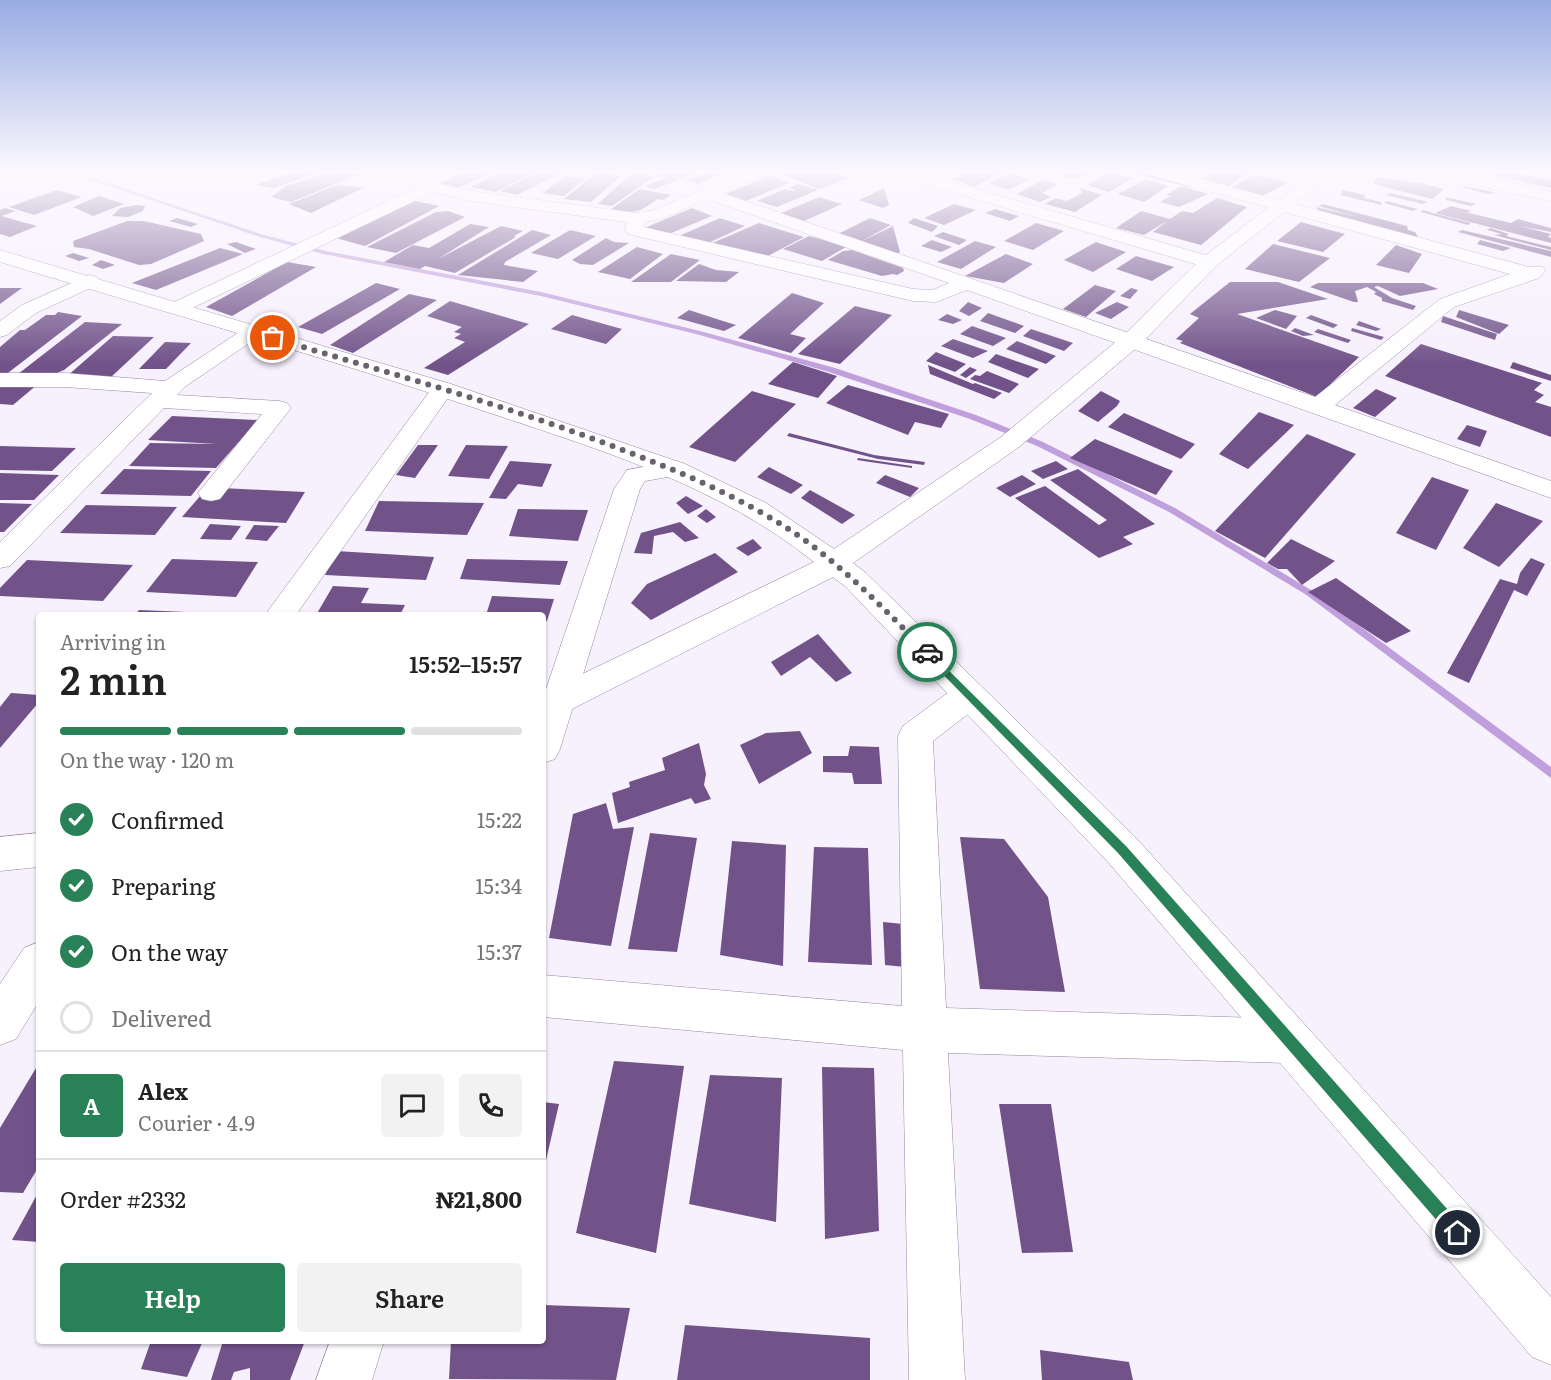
<!DOCTYPE html>
<meta charset="utf-8">
<style>
:root{--surface:#fff;--page:#f2f2f2;--text:#222;--muted:#767676;--line:#e0e0e0;--accent:#298257}
body{margin:0;font-family:Literata,serif;background:var(--page);color:var(--text);height:100vh;display:flex;flex-direction:column;font-size:22px;white-space:nowrap}
*{box-sizing:border-box;margin:0}
p{font-size:20px;color:var(--muted)}
.icon{flex:none;width:33px;height:33px;fill:none;stroke:currentColor;stroke-width:2;stroke-linecap:round;stroke-linejoin:round}
.map{position:relative;flex:1;overflow:hidden}
.drawer{position:absolute;left:36px;top:612px;width:510px;height:732px;display:flex;flex-direction:column;background:var(--surface);border-radius:6px;box-shadow:0 2px 4px #0004}
.drawer>*{flex:none}
.pin{position:absolute;display:grid;place-items:center;width:51px;height:51px;color:#fff;margin:-26px;border:3px solid #fff;border-radius:50%;box-shadow:0 2px 6px #0007}
.courier{position:absolute;display:grid;place-items:center;width:60px;height:60px;margin:-30px;border:4px solid #298257;border-radius:50%;background:#fff;color:#222;box-shadow:0 2px 8px #0007}
.overview em{font-style:normal;font-weight:600}
.overview div{display:flex;flex-direction:column-reverse}
.overview{display:flex;align-items:center;justify-content:space-between;height:102px;padding:0 24px}
h1{font-size:39px;font-weight:600;line-height:45px}
.bar{display:grid;grid-template-columns:repeat(4,1fr);gap:9px 6px;align-content:center;height:72px;padding:0 24px}
.bar i{height:8px;border-radius:4px;background:var(--line)}
.bar .current{background:var(--accent)}
.bar p{grid-column:span 4}
.line{display:flex;align-items:center;gap:15px;padding:0 24px;border-top:2px solid var(--line)}
.line div{flex:1}
.round{display:grid;place-items:center;flex:none;width:63px;height:63px;border-radius:6px;background:var(--page)}
ol{padding:0 24px;list-style:none}
li{display:flex;align-items:center;gap:18px;height:66px}
li p{margin-inline-start:auto}
li .icon{padding:6px;border-radius:50%;background:var(--accent);color:#fff;stroke-width:4}
li:last-child{color:var(--muted)}
li i{width:33px;height:33px;border:3px solid var(--line);border-radius:50%}
.primary-button{display:flex;gap:12px;margin-top:auto;padding:12px 24px}
.primary-button a{flex:1;height:69px;border-radius:6px;background:var(--accent);color:#fff;font-size:24px;font-weight:600;line-height:69px;text-align:center}
.primary-button a+a{background:var(--page);color:var(--text)}
.map>svg:first-child{display:block}
.lines{fill:none;stroke-linecap:round;stroke-linejoin:round}
.stream{fill:#c0a0dc;fill-rule:evenodd}
.building{fill:#71538a}
.minor-casing{stroke:#9586a3;stroke-width:1}
.tertiary-casing{stroke:#9586a3;stroke-width:1}
.secondary-casing{stroke:#9586a3;stroke-width:1}
.minor{fill:#fff;fill-rule:evenodd}
.tertiary{fill:#fff;fill-rule:evenodd}
.secondary{fill:#fff;fill-rule:evenodd}
.route{fill:#298257}
.done{stroke:#69626e;stroke-width:6;stroke-dasharray:0 10.8}
</style>
<div class="map">
<svg width="1551" height="1380" viewBox="0 0 1551 1380">
<rect width="100%" height="100%" fill="#f7f0fd"/>
<g class="lines">
<path class="stream" d="M 65,171 L 72,171 L 264,235 L 326,251 L 541,292 L 700,331 L 835,368 L 976,415 L 1043,442 L 1175,508 L 1311,590 L 1551,767 L 1551,778 L 1305,594 L 1169,512 L 1037,446 L 970,419 L 829,372 L 696,334 L 541,296 L 323,254 L 260,237 Z"/>
</g>
<path class="building" d="M 295,171 L 321,172 L 273,188 L 256,185 Z
M 339,171 L 360,174 L 291,202 L 271,197 L 286,186 L 324,174 L 337,175 L 331,173 Z
M 468,171 L 496,171 L 458,188 L 439,183 Z
M 503,171 L 537,171 L 495,192 L 471,187 Z
M 539,171 L 563,172 L 517,195 L 500,191 Z
M 772,171 L 829,171 L 849,178 L 819,189 Z
M 969,171 L 998,171 L 1002,172 L 974,187 L 953,179 Z
M 1067,171 L 1095,171 L 1084,177 L 1069,179 L 1059,175 Z
M 1121,171 L 1147,172 L 1193,184 L 1189,187 Z
M 1212,171 L 1250,171 L 1229,186 L 1199,179 Z
M 1502,171 L 1551,180 L 1551,188 L 1491,175 Z
M 633,172 L 655,176 L 612,206 L 598,204 Z
M 663,172 L 698,172 L 655,189 L 644,186 L 664,179 L 665,177 L 656,177 Z
M 708,172 L 719,175 L 698,184 L 687,180 Z
M 1108,172 L 1133,178 L 1109,192 L 1088,185 Z
M 596,173 L 621,176 L 591,202 L 564,199 Z
M 1009,173 L 1031,179 L 1008,190 L 989,183 Z
M 1254,174 L 1288,183 L 1262,196 L 1232,188 Z
M 565,176 L 585,179 L 564,196 L 543,193 Z
M 769,176 L 789,183 L 746,201 L 725,194 Z
M 1378,177 L 1424,184 L 1444,189 L 1432,199 L 1373,184 Z
M 1146,179 L 1168,186 L 1144,202 L 1118,194 Z
M 1043,180 L 1058,184 L 1042,193 L 1051,197 L 1040,202 L 1017,194 Z
M 798,184 L 818,190 L 777,207 L 757,201 L 785,189 L 792,191 L 796,190 L 789,188 Z
M 337,185 L 363,188 L 311,213 L 289,204 Z
M 1181,186 L 1208,194 L 1179,207 L 1160,202 L 1171,196 L 1166,195 Z
M 1465,186 L 1497,193 L 1487,194 L 1462,187 Z
M 884,188 L 889,205 L 883,208 L 859,200 Z
M 1080,188 L 1102,195 L 1075,212 L 1045,204 L 1055,198 L 1067,201 L 1082,193 Z
M 639,189 L 671,195 L 663,200 L 658,199 L 641,210 L 625,213 L 610,210 Z
M 57,190 L 82,197 L 34,215 L 9,207 Z
M 1343,190 L 1365,195 L 1364,198 L 1381,202 L 1382,205 L 1340,195 Z
M 1391,193 L 1428,202 L 1423,204 L 1386,195 Z
M 99,196 L 124,204 L 93,216 L 73,207 Z
M 819,197 L 842,204 L 802,222 L 779,214 Z
M 1446,197 L 1476,204 L 1470,206 L 1446,200 Z
M 1217,198 L 1247,207 L 1201,245 L 1153,232 L 1167,221 L 1144,235 L 1116,228 L 1141,211 L 1170,219 L 1182,211 L 1193,213 Z
M 411,200 L 439,206 L 365,246 L 336,238 Z
M 1387,201 L 1417,209 L 1413,211 L 1384,203 Z
M 954,204 L 976,210 L 944,225 L 924,218 Z
M 1323,204 L 1407,226 L 1408,230 L 1415,232 L 1421,242 L 1322,215 L 1316,207 L 1358,217 L 1318,206 Z
M 136,205 L 145,206 L 143,211 L 128,217 L 112,216 L 120,208 Z
M 1451,206 L 1471,211 L 1465,214 L 1469,213 L 1511,223 L 1518,219 L 1551,228 L 1551,232 L 1520,226 L 1551,234 L 1548,237 L 1551,238 L 1551,243 L 1435,213 Z
M 5,208 L 16,211 L 1,216 L 37,226 L 10,237 L 0,234 L 0,210 Z
M 692,208 L 712,216 L 664,236 L 642,229 Z
M 995,209 L 1019,216 L 1010,221 L 985,213 Z
M 1423,210 L 1433,213 L 1471,223 L 1468,225 L 1421,212 Z
M 448,211 L 465,217 L 396,253 L 367,247 L 436,212 Z
M 177,218 L 198,224 L 191,227 L 169,221 Z
M 720,218 L 745,226 L 704,245 L 679,236 Z
M 870,218 L 891,225 L 860,242 L 893,226 L 900,252 L 892,256 L 834,236 Z
M 914,218 L 938,226 L 932,232 L 908,223 Z
M 127,221 L 144,221 L 201,234 L 204,241 L 151,264 L 139,265 L 89,249 L 74,247 L 73,241 Z
M 1301,222 L 1345,234 L 1323,252 L 1277,241 Z
M 759,223 L 804,237 L 764,258 L 710,244 Z
M 1036,223 L 1064,231 L 1033,250 L 1004,241 Z
M 470,224 L 489,227 L 438,259 L 501,226 L 523,231 L 514,236 L 516,237 L 455,273 L 425,266 L 420,269 L 384,262 L 413,245 L 429,248 Z
M 1490,228 L 1509,234 L 1506,236 L 1551,247 L 1551,250 L 1494,235 L 1502,234 L 1487,230 Z
M 532,230 L 551,235 L 505,262 L 504,265 L 538,271 L 523,282 L 458,275 Z
M 570,230 L 596,236 L 558,259 L 531,253 Z
M 1462,230 L 1551,251 L 1551,257 L 1458,232 Z
M 943,232 L 967,240 L 959,245 L 934,236 Z
M 809,236 L 820,239 L 846,247 L 822,261 L 783,249 Z
M 606,238 L 614,242 L 629,243 L 593,265 L 580,264 L 572,260 Z
M 932,240 L 952,247 L 941,252 L 921,246 Z
M 1480,240 L 1511,248 L 1503,251 L 1477,244 Z
M 975,241 L 996,247 L 961,269 L 937,262 Z
M 236,242 L 256,249 L 245,253 L 227,244 Z
M 1096,242 L 1126,252 L 1093,272 L 1064,260 Z
M 1273,244 L 1330,258 L 1299,282 L 1245,269 Z
M 1396,245 L 1422,254 L 1409,273 L 1376,265 Z
M 637,247 L 663,254 L 630,279 L 598,272 Z
M 220,248 L 243,254 L 156,290 L 132,283 Z
M 852,250 L 903,268 L 904,271 L 897,275 L 893,274 L 882,276 L 828,260 L 843,251 Z
M 73,253 L 89,258 L 79,261 L 65,256 Z
M 671,254 L 700,260 L 671,282 L 631,282 Z
M 1006,254 L 1033,264 L 1004,283 L 965,276 Z
M 1136,256 L 1174,267 L 1152,281 L 1116,269 Z
M 101,260 L 115,265 L 103,269 L 92,265 Z
M 287,262 L 316,267 L 232,316 L 206,307 Z
M 699,264 L 716,270 L 739,272 L 726,282 L 676,281 Z
M 1230,282 L 1278,282 L 1328,299 L 1237,314 L 1359,357 L 1317,397 L 1180,343 L 1183,341 L 1176,339 L 1199,318 L 1190,314 Z
M 376,283 L 400,289 L 322,334 L 298,327 Z
M 1318,283 L 1423,283 L 1438,289 L 1400,296 L 1378,286 L 1374,287 L 1392,298 L 1416,306 L 1413,310 L 1382,301 L 1382,298 L 1374,294 L 1376,292 L 1367,287 L 1355,291 L 1358,302 L 1354,302 L 1310,287 Z
M 1095,285 L 1116,291 L 1086,317 L 1063,309 Z
M 0,288 L 22,288 L 0,304 Z
M 1131,288 L 1138,290 L 1130,299 L 1120,296 Z
M 792,293 L 824,303 L 790,334 L 806,338 L 791,353 L 738,338 Z
M 409,294 L 437,300 L 353,353 L 330,345 Z
M 450,301 L 529,324 L 448,375 L 424,368 L 465,342 L 454,338 L 461,334 L 454,332 L 462,327 L 427,316 Z
M 968,302 L 982,308 L 969,316 L 959,311 Z
M 1117,302 L 1129,307 L 1111,319 L 1095,313 Z
M 855,306 L 892,315 L 840,364 L 798,354 Z
M 689,310 L 723,321 L 736,325 L 724,331 L 677,318 Z
M 1275,310 L 1297,316 L 1286,329 L 1256,318 Z
M 1459,310 L 1509,325 L 1499,334 L 1456,317 Z
M 58,312 L 82,316 L 0,379 L 0,347 L 20,330 L 25,330 L 46,315 L 55,315 Z
M 988,313 L 1024,326 L 1015,333 L 980,321 Z
M 947,314 L 962,320 L 953,324 L 938,320 Z
M 572,315 L 622,329 L 606,344 L 551,329 Z
M 1311,315 L 1338,325 L 1333,328 L 1306,318 Z
M 1443,316 L 1497,334 L 1495,340 L 1441,322 Z
M 1359,321 L 1381,329 L 1376,331 L 1356,325 Z
M 85,322 L 122,324 L 64,370 L 52,375 L 18,374 Z
M 972,326 L 1006,338 L 993,346 L 960,334 Z
M 1295,328 L 1314,335 L 1303,336 L 1291,331 Z
M 1352,328 L 1384,337 L 1381,340 L 1351,331 Z
M 1031,329 L 1073,343 L 1064,351 L 1023,336 Z
M 1318,329 L 1351,340 L 1348,343 L 1314,332 Z
M 113,336 L 154,337 L 110,378 L 66,377 Z
M 953,339 L 988,351 L 973,358 L 941,346 Z
M 1017,341 L 1056,356 L 1046,364 L 1006,349 Z
M 165,342 L 191,343 L 166,369 L 139,369 Z
M 1421,344 L 1542,383 L 1534,390 L 1544,395 L 1535,402 L 1551,407 L 1551,437 L 1385,376 Z
M 936,352 L 966,364 L 955,372 L 926,361 Z
M 996,354 L 1039,369 L 1028,378 L 988,362 Z
M 793,362 L 837,376 L 818,398 L 768,384 Z
M 1513,362 L 1551,375 L 1551,381 L 1510,368 Z
M 928,365 L 973,384 L 975,383 L 1002,393 L 994,399 L 930,374 Z
M 970,367 L 977,370 L 966,378 L 960,375 Z
M 987,371 L 1019,384 L 1009,393 L 970,379 L 975,375 L 980,376 Z
M 0,383 L 38,384 L 13,405 L 0,404 Z
M 848,385 L 949,414 L 941,428 L 915,422 L 908,435 L 826,403 Z
M 1376,389 L 1397,398 L 1375,417 L 1353,408 Z
M 752,391 L 796,404 L 735,462 L 689,447 Z
M 1101,391 L 1120,401 L 1117,406 L 1098,422 L 1078,411 Z
M 1259,412 L 1294,425 L 1248,469 L 1219,454 Z
M 1124,413 L 1195,444 L 1181,459 L 1108,427 Z
M 172,416 L 258,420 L 216,468 L 129,466 L 150,443 L 217,444 L 148,440 Z
M 1467,425 L 1487,431 L 1480,447 L 1457,439 Z
M 789,433 L 874,455 L 925,462 L 924,465 L 878,459 L 787,436 Z
M 1307,434 L 1356,454 L 1265,558 L 1215,531 Z
M 1095,439 L 1173,471 L 1156,495 L 1070,458 Z
M 418,445 L 438,445 L 415,478 L 396,475 Z
M 466,445 L 508,446 L 489,479 L 448,476 Z
M 0,446 L 76,448 L 52,471 L 0,470 Z
M 858,458 L 912,466 L 912,468 L 870,462 L 857,460 Z
M 510,461 L 552,464 L 542,487 L 518,484 L 506,499 L 489,498 Z
M 1056,461 L 1068,469 L 1043,479 L 1031,471 Z
M 769,467 L 803,485 L 791,494 L 757,477 Z
M 124,469 L 211,471 L 191,496 L 100,494 Z
M 1078,469 L 1155,524 L 1123,537 L 1133,544 L 1099,558 L 1015,498 L 1045,486 L 1099,525 L 1107,520 L 1050,480 Z
M 0,473 L 59,475 L 34,500 L 0,500 Z
M 885,475 L 919,488 L 910,497 L 876,483 Z
M 1022,475 L 1036,484 L 1010,497 L 996,488 Z
M 1432,477 L 1469,490 L 1436,550 L 1396,533 Z
M 222,488 L 305,492 L 286,523 L 182,517 L 201,495 Z
M 810,490 L 855,515 L 842,524 L 801,498 Z
M 686,496 L 703,506 L 688,514 L 676,503 Z
M 379,501 L 484,503 L 467,535 L 365,531 Z
M 0,503 L 32,504 L 4,532 L 0,532 Z
M 1496,503 L 1543,521 L 1499,567 L 1463,548 Z
M 86,505 L 177,507 L 155,535 L 60,533 Z
M 518,509 L 588,510 L 578,541 L 509,536 Z
M 706,509 L 716,517 L 707,523 L 697,516 Z
M 680,522 L 699,538 L 685,542 L 673,532 L 654,536 L 652,554 L 634,553 L 641,533 Z
M 210,524 L 241,526 L 231,540 L 200,539 Z
M 254,525 L 279,526 L 267,541 L 245,539 Z
M 753,539 L 762,548 L 748,556 L 736,548 Z
M 1291,539 L 1335,561 L 1302,585 L 1287,569 L 1278,569 L 1267,563 Z
M 336,551 L 434,557 L 426,580 L 325,575 Z
M 715,553 L 738,572 L 651,620 L 631,603 L 647,584 Z
M 1531,558 L 1545,564 L 1527,596 L 1514,590 L 1469,683 L 1447,673 L 1500,579 L 1517,584 L 1520,573 Z
M 172,559 L 258,562 L 236,597 L 146,592 Z
M 467,559 L 568,561 L 560,585 L 460,579 Z
M 27,560 L 133,565 L 103,601 L 0,596 L 0,588 Z
M 1336,578 L 1411,631 L 1386,643 L 1308,592 Z
M 333,586 L 369,588 L 361,603 L 405,605 L 400,615 L 316,615 Z
M 492,596 L 554,599 L 547,621 L 543,620 L 543,615 L 486,615 Z
M 139,610 L 186,612 L 184,615 L 135,615 Z
M 818,634 L 852,673 L 836,682 L 810,657 L 781,676 L 771,662 Z
M 11,693 L 39,695 L 39,702 L 0,748 L 0,707 Z
M 800,731 L 812,753 L 759,784 L 740,745 L 766,733 Z
M 699,743 L 706,774 L 704,785 L 711,799 L 695,804 L 691,798 L 618,823 L 612,793 L 630,787 L 629,782 L 665,770 L 662,758 Z
M 850,746 L 879,747 L 882,784 L 854,784 L 852,773 L 823,772 L 823,756 L 848,756 Z
M 606,803 L 613,829 L 634,827 L 611,946 L 549,938 L 573,814 Z
M 650,833 L 697,838 L 677,952 L 628,949 Z
M 960,837 L 1004,839 L 1048,897 L 1065,992 L 980,989 Z
M 732,841 L 786,845 L 783,966 L 720,955 Z
M 814,847 L 868,848 L 872,965 L 808,962 Z
M 883,922 L 903,924 L 905,967 L 885,965 Z
M 614,1061 L 684,1066 L 656,1253 L 576,1233 Z
M 39,1063 L 39,1166 L 23,1193 L 0,1192 L 0,1128 Z
M 822,1067 L 874,1068 L 879,1231 L 825,1239 Z
M 710,1075 L 782,1078 L 776,1222 L 689,1204 Z
M 543,1102 L 559,1104 L 544,1169 L 543,1168 Z
M 999,1104 L 1051,1104 L 1073,1252 L 1022,1253 Z
M 39,1191 L 39,1242 L 12,1240 Z
M 543,1305 L 630,1308 L 616,1380 L 449,1379 L 451,1341 L 543,1341 Z
M 685,1325 L 870,1338 L 870,1380 L 677,1380 Z
M 151,1341 L 203,1341 L 187,1377 L 141,1369 Z
M 223,1341 L 305,1341 L 290,1380 L 250,1380 L 250,1368 L 234,1372 L 231,1380 L 211,1380 Z
M 1040,1350 L 1129,1362 L 1133,1380 L 1042,1380 Z"/>
<g class="lines">
<defs>
<path id="minor" d="M 384,171 L 406,171 L 436,183 L 477,192 L 637,213 L 654,210 L 747,171 L 769,171 L 767,174 L 722,193 L 1315,397 L 1440,299 L 1510,274 L 1147,174 L 1145,171 L 1171,171 L 1529,267 L 1543,267 L 1545,271 L 1539,278 L 1454,307 L 1335,405 L 1551,481 L 1551,498 L 967,290 L 936,302 L 913,301 L 628,234 L 625,230 L 627,222 L 477,202 L 433,192 L 184,312 L 170,312 L 167,308 L 170,304 L 418,187 L 386,174 ZM 707,199 L 949,283 L 933,290 L 913,289 L 643,227 L 645,222 L 664,218 Z
M 888,171 L 913,171 L 1216,258 L 1218,262 L 1216,266 L 1202,266 L 890,174 Z
M 90,275 L 97,277 L 100,281 L 97,285 L 36,313 L 7,335 L 0,337 L 0,321 L 22,305 Z
M 254,325 L 261,327 L 264,331 L 261,335 L 186,386 L 177,395 L 279,401 L 287,403 L 291,408 L 220,499 L 211,501 L 202,499 L 198,493 L 262,414 L 164,408 L 10,566 L 0,568 L 0,542 L 152,393 L 65,387 L 0,387 L 0,373 L 65,373 L 165,381 L 247,327 Z
M 443,382 L 451,384 L 454,389 L 296,615 L 265,615 L 435,384 Z
M 676,461 L 685,464 L 689,469 L 685,474 L 645,481 L 640,489 L 560,749 L 555,759 L 543,763 L 543,698 L 614,489 L 627,470 Z
M 969,682 L 981,686 L 986,695 L 981,704 L 933,741 L 946,1008 L 1288,1019 L 1304,1025 L 1310,1041 L 1304,1057 L 1288,1063 L 948,1053 L 965,1380 L 909,1380 L 903,1050 L 543,1017 L 543,975 L 902,1006 L 898,736 L 903,726 L 957,686 Z
M 39,942 L 39,1001 L 16,1039 L 0,1045 L 0,984 L 24,948 Z
M 330,1341 L 384,1341 L 372,1380 L 316,1380 Z"/>
<path id="tertiary" d="M 1317,171 L 1335,171 L 1216,266 L 1140,345 L 1019,447 L 853,563 L 866,573 L 1136,838 L 1551,1297 L 1551,1365 L 1532,1357 L 1108,862 L 846,587 L 833,577 L 570,710 L 543,719 L 543,693 L 814,562 C 719,486 604,451 490,413 C 329,358 164,312 0,262 L 0,250 L 451,384 L 685,464 L 766,503 L 834,549 L 1001,437 L 1124,335 L 1202,258 Z
M 39,833 L 39,867 L 0,871 L 0,837 Z"/>
<path id="secondary" d="M 1423,171 L 1454,171 L 1551,191 L 1551,201 L 1431,176 Z"/>
</defs>
<use href="#minor" class="minor-casing"/>
<use href="#tertiary" class="tertiary-casing"/>
<use href="#secondary" class="secondary-casing"/>
<use href="#minor" class="minor"/>
<use href="#tertiary" class="tertiary"/>
<use href="#secondary" class="secondary"/>
</g>
<linearGradient id="sky" x2="0" y2="1"><stop stop-color="#98ace3"/><stop offset="0.47" stop-color="#fbf8fe"/><stop offset="1" stop-color="#fbf8fe" stop-opacity="0"/></linearGradient>
<rect width="1551" height="364" fill="url(#sky)"/>
<path class="route" d="M 927,649 L 1126,846 L 1464,1228 L 1466,1233 L 1464,1239 L 1458,1241 L 1453,1239 L 1118,853 L 923,654 L 922,652 Z"/>
<g class="lines">
<path class="done" d="M 273,338 C 385,372 498,403 607,444 C 676,470 746,498 806,541 C 851,574 888,613 927,652"/>
</g>
</svg>
<div class="pin" style="left:273px;top:338px;background:#ea580c"><svg class="icon" aria-label="bag" viewBox="0 0 24 24"><path d="M5 8h14l-1 12H6zM9 8a3 3 0 0 1 6 0"/></svg></div>
<div class="pin" style="left:1458px;top:1233px;background:#1f2937"><svg class="icon" aria-label="home" viewBox="0 0 24 24"><path d="M3 11l9-7 9 7M6 9v11h12V9"/></svg></div>
<div class="courier" style="left:927px;top:652px"><svg class="icon" aria-label="car" viewBox="0 0 24 24"><path d="M5 17H2v-5l4-1 3-4h7l3 4 3 1v5h-3M9 17h6M6 11h13"/><circle cx="7" cy="17" r="2"/><circle cx="17" cy="17" r="2"/></svg></div>
<section class="drawer">
<div class="overview"><div><h1>2 min</h1><p>Arriving in</p></div><em>15:52–15:57</em></div>
<div class="bar"><i class="current"></i><i class="current"></i><i class="current"></i><i></i><p>On the way · 120 m</p></div>
<ol>
<li><svg class="icon" aria-label="check" viewBox="0 0 24 24"><path d="M5 12l5 5 9-10"/></svg>Confirmed<p>15:22</p></li>
<li><svg class="icon" aria-label="check" viewBox="0 0 24 24"><path d="M5 12l5 5 9-10"/></svg>Preparing<p>15:34</p></li>
<li><svg class="icon" aria-label="check" viewBox="0 0 24 24"><path d="M5 12l5 5 9-10"/></svg>On the way<p>15:37</p></li>
<li><i></i>Delivered</li>
</ol>
<div class="line" style="height:108px"><b class="round" style="background:var(--accent);color:#fff">A</b><div><b>Alex</b><p>Courier · 4.9</p></div><a class="round"><svg class="icon" aria-label="chat" viewBox="0 0 24 24"><path d="M4 5h16v11H9l-5 4z"/></svg></a><a class="round"><svg class="icon" aria-label="phone" viewBox="0 0 24 24"><path d="M5 4h4l2 5-3 2q2 4 5 5l2-3 5 2v4C11 20 4 13 5 4z"/></svg></a></div>
<div class="line" style="height:78px"><div>Order #2332</div><b>₦21,800</b></div>
<div class="primary-button"><a>Help</a><a>Share</a></div>
</section>
</div>
